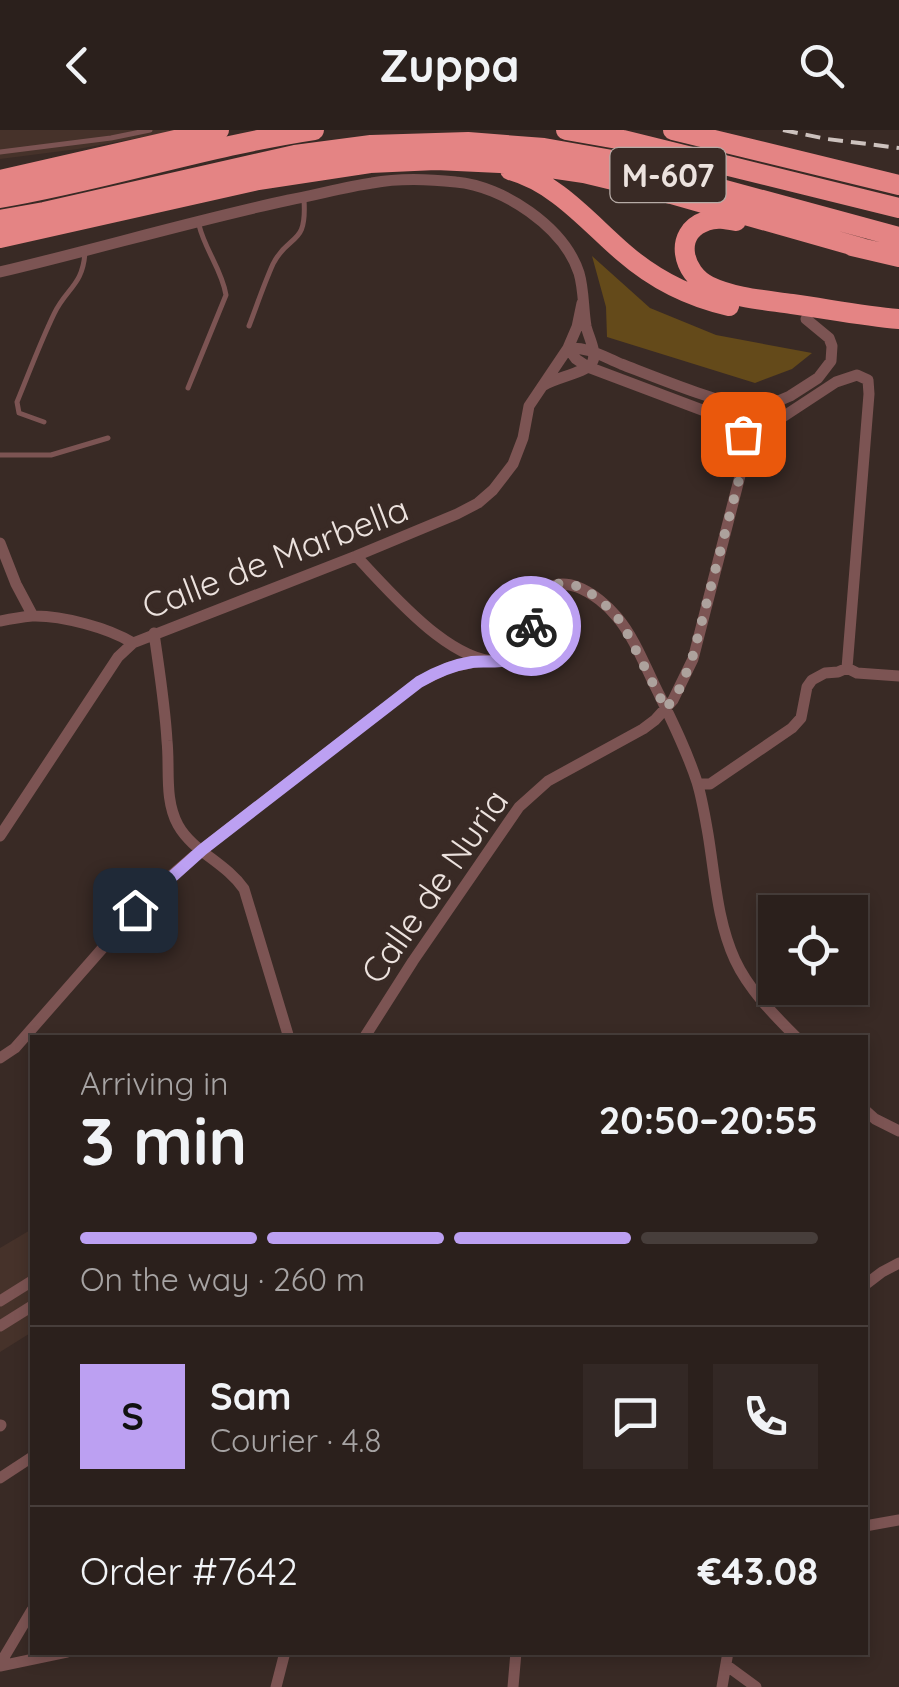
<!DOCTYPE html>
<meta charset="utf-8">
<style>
:root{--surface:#2b201c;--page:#332825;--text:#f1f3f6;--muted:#a6a3a3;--line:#473e3b;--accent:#bca0f2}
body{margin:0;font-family:Quicksand,sans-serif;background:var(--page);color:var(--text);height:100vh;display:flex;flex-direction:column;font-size:38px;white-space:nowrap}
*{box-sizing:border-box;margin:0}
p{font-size:32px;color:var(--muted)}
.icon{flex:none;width:55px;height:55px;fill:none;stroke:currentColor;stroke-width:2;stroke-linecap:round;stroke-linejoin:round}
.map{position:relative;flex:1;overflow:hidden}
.drawer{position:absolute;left:30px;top:905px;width:838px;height:620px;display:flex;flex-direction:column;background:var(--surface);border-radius:0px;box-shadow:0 5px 15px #0003,0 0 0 2px var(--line)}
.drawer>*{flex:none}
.controls{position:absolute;left:758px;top:765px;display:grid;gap:20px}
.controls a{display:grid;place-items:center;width:110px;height:110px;border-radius:0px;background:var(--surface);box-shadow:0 5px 15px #0003,0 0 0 2px var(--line);font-size:50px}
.pin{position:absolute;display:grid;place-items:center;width:85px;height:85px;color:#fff;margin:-42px;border-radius:20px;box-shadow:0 5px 15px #0006}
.courier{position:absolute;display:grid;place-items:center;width:100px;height:100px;margin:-50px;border:8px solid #bca0f2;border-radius:50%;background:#fff;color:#222;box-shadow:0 2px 12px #0007}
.head em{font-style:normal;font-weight:800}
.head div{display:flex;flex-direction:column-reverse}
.head{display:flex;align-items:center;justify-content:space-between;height:170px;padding:0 50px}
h1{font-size:65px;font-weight:800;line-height:75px}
.bar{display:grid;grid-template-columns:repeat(4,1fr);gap:15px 10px;align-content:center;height:120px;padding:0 50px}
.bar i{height:12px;border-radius:8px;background:var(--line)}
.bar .current{background:var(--accent)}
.bar p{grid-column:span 4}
.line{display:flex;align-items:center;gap:25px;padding:0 50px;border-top:2px solid var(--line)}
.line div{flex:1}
.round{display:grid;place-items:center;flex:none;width:105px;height:105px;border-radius:0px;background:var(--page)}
header{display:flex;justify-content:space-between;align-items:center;height:130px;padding:0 50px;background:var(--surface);font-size:45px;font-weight:800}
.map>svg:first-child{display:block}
.built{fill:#46322a}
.green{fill:#644a1a}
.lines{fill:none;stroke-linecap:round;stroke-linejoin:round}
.service{stroke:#7c5453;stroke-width:5}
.minor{stroke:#7c5453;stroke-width:11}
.motorway{stroke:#e48484;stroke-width:20}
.rail{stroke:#cdc2be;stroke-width:4;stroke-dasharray:15 8;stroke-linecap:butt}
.done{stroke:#ada29d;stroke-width:10;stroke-dasharray:0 18}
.route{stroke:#bca0f2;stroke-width:12}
.labels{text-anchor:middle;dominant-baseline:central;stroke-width:10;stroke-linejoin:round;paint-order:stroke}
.shield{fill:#392a25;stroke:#b6aba6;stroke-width:2.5}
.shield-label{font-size:32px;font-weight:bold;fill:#ece2de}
.street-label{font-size:35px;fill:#ece2de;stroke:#392a25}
</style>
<header><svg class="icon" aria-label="back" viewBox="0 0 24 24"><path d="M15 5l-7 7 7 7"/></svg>Zuppa<svg class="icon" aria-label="search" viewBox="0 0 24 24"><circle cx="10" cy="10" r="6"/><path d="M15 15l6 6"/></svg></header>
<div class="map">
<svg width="899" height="1557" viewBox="0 0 899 1557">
<rect width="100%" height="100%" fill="#392a25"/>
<path class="built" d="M 0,0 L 181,0 L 78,19 L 0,29 Z
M 32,1099 L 32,1202 L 0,1222 L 0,1118 Z"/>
<path class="green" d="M 592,126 L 650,178 L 716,205 L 812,223 L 792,239 L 755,253 L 607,207 L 606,177 Z"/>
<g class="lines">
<path class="service" d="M 0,22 L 111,8 L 150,0
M 249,196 C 257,175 264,154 273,134 C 289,102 307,118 304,70
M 188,258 L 226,165 C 222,140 205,120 199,95
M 44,292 L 19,283 L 17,272 C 29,243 40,213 54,184 C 66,158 83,156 85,122
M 0,325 L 51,325 L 108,308"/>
<path class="minor" d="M 0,142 C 97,119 192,91 289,70 C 317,65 344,57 372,53 C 398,48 429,49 456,52 C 503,56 564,97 579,143 C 584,160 583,178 586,196 C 588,206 598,223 592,233 C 587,242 555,248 544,255
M 568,218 L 576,229 L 588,237 L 718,286 L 743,299 L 754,301 L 766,298 L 836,252 L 857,245 L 868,250 L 869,264 L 847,538
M 568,218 C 589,217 602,226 621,234 C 665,251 711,270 758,280
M 0,413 L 16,454 L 33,486
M 356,426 C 389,460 456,542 508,530 C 535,524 527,491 537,472 C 556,434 599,465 617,487 C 633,506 643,531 654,554 C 669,585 686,618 697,652 C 702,668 705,687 708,704 C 715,746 717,791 735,830 C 749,860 774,885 797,908
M 0,491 C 10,489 22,487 32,486 C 61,485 109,498 133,513
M 154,503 C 159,539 165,575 167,611 C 170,639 164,669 178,695 C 193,722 225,732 244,759 L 289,908
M 698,654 L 710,654 L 792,598 L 801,588 L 807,557 L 812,550 L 825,543 L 838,542 L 847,538 L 857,543 L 899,546
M 0,706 L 118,527 L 133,513 L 356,426 L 457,384 L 478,373 L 493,360 L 513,334 L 523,308 L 529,276 L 568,218 L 577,197 L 582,173
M 364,908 L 413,831 L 519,677 L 548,651 L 643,599 L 655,590 L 673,570 L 693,529 L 742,338 L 743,299 L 746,289 L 753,282 L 790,266 L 818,248 L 831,231 L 832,216 L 829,208 L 806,189
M 0,928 L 15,918 L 151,763 L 201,720 L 419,552 L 450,537 L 485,530
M 865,980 L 875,989 L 899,1001
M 865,1155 L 882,1142 L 899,1133
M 0,1171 L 32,1151
M 0,1196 L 32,1176
M 0,1296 L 1,1295
M 0,1348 L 32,1327
M 865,1396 L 899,1390
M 0,1534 L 32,1480
M 726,1535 L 756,1557
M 0,1536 L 67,1522
M 276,1557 L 285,1522
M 513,1557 L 516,1522
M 722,1557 L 728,1522"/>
<path class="motorway" d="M 566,0 L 623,10 L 899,78
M 673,0 L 899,55
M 510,40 C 557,53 589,93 624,123 C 655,150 689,167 729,176
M 0,50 L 219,0
M 0,68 C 106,50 208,16 314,0
M 0,90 L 44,82 L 295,25 L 371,15 L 468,12 L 544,18 L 618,31 L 899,107
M 736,91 C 726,89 716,87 706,91 C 672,103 683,144 709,156 C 734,168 765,170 792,174 C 828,179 863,186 899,189
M 0,108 L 258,50 L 370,33 L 436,30 L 523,34 L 584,43 L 671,64 L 862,118
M 852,116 L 899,127"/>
<path class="rail" d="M 783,0 L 827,9 L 899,18"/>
</g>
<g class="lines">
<path class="done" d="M 531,496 C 532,488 533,479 537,472 C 559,429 606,471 623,495 L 666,579 L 680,558 L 692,529 L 742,338 L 743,304"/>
<path class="route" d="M 135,780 L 202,720 L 419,552 C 436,542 453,535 472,532 C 487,530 506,535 518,525 C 528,518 529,507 531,496"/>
</g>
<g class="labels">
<rect class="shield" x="610.5" y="18" width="115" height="54" rx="8"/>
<g class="shield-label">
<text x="668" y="45">M-607</text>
</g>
<g class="street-label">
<text transform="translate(275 427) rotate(-21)">Calle de Marbella</text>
<text transform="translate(434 756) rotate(-55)">Calle de Nuria</text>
</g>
</g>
</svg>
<div class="controls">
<a><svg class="icon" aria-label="locate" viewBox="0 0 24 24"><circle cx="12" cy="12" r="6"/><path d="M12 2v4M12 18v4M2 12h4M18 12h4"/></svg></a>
</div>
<div class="pin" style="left:743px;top:304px;background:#ea580c"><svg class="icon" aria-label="bag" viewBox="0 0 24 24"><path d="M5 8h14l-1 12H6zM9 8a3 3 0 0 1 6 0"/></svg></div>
<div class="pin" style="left:135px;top:780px;background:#1f2937"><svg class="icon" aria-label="home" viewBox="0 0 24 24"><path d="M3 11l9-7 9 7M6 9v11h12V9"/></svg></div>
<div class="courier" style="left:531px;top:496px"><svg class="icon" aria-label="bike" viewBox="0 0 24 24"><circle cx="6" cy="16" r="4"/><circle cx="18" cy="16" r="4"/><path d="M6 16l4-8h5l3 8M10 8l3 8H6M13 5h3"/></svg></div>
<section class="drawer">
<div class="head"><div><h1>3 min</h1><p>Arriving in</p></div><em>20:50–20:55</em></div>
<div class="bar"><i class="current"></i><i class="current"></i><i class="current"></i><i></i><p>On the way · 260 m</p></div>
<div class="line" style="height:180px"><b class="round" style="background:var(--accent);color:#111">S</b><div><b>Sam</b><p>Courier · 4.8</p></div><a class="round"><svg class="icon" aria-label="chat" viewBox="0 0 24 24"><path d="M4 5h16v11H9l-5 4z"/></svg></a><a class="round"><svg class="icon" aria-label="phone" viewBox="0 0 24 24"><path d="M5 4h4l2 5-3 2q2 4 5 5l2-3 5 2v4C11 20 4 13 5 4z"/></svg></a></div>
<div class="line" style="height:130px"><div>Order #7642</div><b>€43.08</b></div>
</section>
</div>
